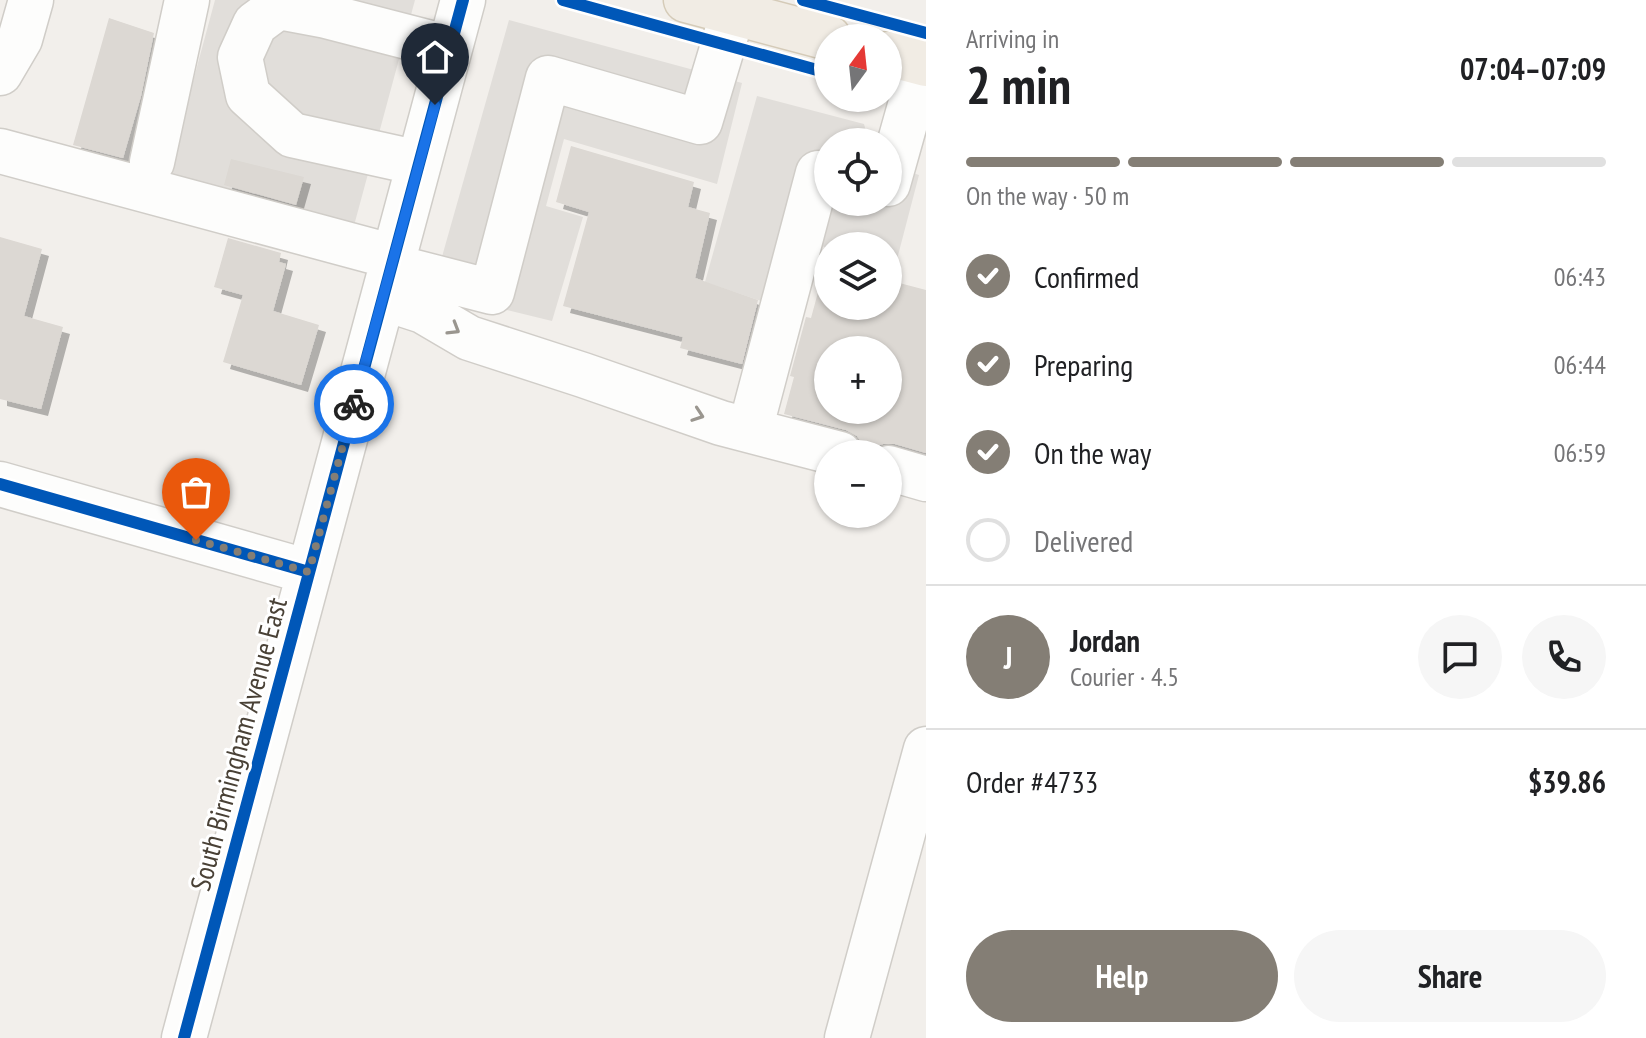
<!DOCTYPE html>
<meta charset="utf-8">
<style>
:root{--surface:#fff;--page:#f6f6f6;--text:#202124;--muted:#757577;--line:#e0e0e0;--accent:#847e75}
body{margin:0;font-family:"PT Sans Narrow",sans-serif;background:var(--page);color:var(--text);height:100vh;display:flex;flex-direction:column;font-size:30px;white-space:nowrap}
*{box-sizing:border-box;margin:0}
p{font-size:26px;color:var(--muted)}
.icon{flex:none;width:44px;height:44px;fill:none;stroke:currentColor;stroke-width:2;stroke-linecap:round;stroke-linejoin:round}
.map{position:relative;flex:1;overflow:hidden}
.details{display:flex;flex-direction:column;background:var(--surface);width:720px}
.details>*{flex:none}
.needle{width:52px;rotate:15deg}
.controls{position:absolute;left:814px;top:24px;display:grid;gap:16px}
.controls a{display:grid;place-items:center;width:88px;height:88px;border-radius:50%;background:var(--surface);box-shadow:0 2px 6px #0004;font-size:40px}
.pin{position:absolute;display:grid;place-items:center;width:68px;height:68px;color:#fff;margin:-82px -34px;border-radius:50% 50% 50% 0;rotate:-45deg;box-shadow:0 0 8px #0007}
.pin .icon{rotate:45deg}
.courier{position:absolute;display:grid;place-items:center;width:80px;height:80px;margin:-40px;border:6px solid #1a73e8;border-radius:50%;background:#fff;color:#222;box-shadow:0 2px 10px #0007}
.head em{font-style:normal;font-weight:700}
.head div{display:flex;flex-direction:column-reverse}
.head{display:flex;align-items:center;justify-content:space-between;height:136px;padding:0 40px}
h1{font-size:52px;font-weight:700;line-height:60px}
.bar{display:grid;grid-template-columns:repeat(4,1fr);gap:12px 8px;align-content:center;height:96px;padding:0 40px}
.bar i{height:10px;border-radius:6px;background:var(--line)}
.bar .active{background:var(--accent)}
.bar p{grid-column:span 4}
.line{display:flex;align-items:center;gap:20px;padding:0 40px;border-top:2px solid var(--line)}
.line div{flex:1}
.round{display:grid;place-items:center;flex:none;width:84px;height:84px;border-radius:42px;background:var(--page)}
ol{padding:0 40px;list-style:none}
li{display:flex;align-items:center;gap:24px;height:88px}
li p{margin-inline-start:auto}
li .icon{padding:8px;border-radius:50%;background:var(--accent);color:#fff;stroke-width:4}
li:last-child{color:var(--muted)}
li i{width:44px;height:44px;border:4px solid var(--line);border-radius:50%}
.button{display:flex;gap:16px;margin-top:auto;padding:16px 40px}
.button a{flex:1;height:92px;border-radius:48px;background:var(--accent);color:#fff;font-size:32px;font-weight:700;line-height:92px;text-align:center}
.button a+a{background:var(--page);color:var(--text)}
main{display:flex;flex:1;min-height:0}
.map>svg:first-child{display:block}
.parking{fill:#e1deda}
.building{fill:#dcd8d3;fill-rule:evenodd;filter:url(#shadow)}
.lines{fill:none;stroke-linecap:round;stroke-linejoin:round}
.minor-casing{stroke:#d0cdc8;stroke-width:47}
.major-casing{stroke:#d5cbb8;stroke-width:47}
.minor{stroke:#fdfdfc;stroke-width:44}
.major{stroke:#f1ece4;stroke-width:44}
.cycleway-casing{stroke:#fff;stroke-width:17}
.cycleway{stroke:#0057b8;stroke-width:12}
.oneway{stroke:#9a968f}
.done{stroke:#847e75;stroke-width:8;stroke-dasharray:0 14.4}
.route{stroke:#1a73e8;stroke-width:10}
.labels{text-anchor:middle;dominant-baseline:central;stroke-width:6;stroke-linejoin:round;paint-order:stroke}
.street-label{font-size:28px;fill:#494136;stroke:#fff}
</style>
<main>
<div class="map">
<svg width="926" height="1038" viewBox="0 0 926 1038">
<defs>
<filter id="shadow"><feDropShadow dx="7" dy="7" stdDeviation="0" flood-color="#0004"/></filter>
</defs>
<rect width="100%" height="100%" fill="#f2efeb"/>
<path class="parking" d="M 215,0 L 415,0 L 352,233 L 165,185 Z
M 509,20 L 742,83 L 717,184 L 564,139 L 546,206 L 583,217 L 552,321 L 432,292 Z
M 757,96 L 864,124 L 869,142 L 828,142 L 828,202 L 888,202 L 888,165 L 919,175 L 895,267 L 888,265 L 888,246 L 828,246 L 828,248 L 818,245 L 742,379 L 761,301 L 705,282 Z"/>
<path class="building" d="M 109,18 L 154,33 L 141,96 L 123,158 L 73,145 Z
M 571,146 L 694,182 L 688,207 L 710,213 L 695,278 L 758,300 L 742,364 L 680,348 L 683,337 L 563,306 L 589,212 L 556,202 Z
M 231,159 L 304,177 L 296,205 L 224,185 Z
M 0,237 L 42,249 L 24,316 L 63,327 L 41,409 L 0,399 Z
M 228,238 L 281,253 L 279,262 L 286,264 L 273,311 L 319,325 L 301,385 L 223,362 L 243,295 L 214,287 Z
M 826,263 L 828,263 L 828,306 L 888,306 L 888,280 L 926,290 L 926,453 L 895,444 L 883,444 L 877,446 L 861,442 L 857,436 L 846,430 L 784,414 L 794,377 L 790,376 L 806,317 L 811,318 ZM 828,350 L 888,350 L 888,410 L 828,410 Z"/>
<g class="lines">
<defs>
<path id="minor" d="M 0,73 L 20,39 L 31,0
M 0,151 L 394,257
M 152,162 L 187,0
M 419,163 L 292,135 L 248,95 L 240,57 L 255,24 L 278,7 L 326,16 L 450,48
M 888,184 L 922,63
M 391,266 L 492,292 L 548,78 L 700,122 L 733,12
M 383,298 L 423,311 L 469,338 L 583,375 L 721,423 L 840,454
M 750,430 L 818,173 L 828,176
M 888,468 L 926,479
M 0,484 L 309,572
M 184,1038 L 463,0
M 847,1038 L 926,749"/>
<path id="major" d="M 686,0 L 829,38
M 888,54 L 926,64"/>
</defs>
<use href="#minor" class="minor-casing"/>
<use href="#major" class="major-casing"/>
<use href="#minor" class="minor"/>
<use href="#major" class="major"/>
<defs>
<path id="cycleway" d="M 563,0 L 828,73
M 803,0 L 926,33
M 0,484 L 309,572
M 184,1038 L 463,0"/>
</defs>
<use href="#cycleway" class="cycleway-casing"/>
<use href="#cycleway" class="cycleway"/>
</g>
<defs><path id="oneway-chevron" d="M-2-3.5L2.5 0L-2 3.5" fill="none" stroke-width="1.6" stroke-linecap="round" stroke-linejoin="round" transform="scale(2)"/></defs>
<g class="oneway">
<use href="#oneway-chevron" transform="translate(454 329) rotate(31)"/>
<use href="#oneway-chevron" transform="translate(698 415) rotate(19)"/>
</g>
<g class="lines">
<path class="done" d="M 196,540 L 309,572 L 354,404"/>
<path class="route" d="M 354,404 L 435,105"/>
</g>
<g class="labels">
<g class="street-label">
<text transform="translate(238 744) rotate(-75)">South Birmingham Avenue East</text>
</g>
</g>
</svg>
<div class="controls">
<a><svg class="needle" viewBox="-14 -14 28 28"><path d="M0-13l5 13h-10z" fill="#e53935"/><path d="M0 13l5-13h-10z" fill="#757577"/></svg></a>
<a><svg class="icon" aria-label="locate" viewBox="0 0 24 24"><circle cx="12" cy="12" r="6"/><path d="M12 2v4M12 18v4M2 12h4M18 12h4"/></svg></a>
<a><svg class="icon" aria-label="layers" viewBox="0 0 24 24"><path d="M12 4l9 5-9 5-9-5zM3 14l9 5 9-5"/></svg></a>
<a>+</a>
<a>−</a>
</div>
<div class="pin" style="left:196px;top:540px;background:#ea580c"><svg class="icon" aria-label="bag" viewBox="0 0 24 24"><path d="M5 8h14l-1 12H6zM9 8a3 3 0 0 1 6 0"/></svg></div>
<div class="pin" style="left:435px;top:105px;background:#1f2937"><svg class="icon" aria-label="home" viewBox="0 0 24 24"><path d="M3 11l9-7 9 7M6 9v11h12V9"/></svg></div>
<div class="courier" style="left:354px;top:404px"><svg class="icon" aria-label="bike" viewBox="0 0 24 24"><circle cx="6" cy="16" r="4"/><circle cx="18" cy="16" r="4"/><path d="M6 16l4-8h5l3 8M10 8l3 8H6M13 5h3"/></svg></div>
</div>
<section class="details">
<div class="head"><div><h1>2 min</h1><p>Arriving in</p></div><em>07:04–07:09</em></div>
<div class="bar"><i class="active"></i><i class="active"></i><i class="active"></i><i></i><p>On the way · 50 m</p></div>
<ol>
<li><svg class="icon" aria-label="check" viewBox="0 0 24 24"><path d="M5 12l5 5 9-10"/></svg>Confirmed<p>06:43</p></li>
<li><svg class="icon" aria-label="check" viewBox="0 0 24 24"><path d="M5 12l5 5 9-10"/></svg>Preparing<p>06:44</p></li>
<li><svg class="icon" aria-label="check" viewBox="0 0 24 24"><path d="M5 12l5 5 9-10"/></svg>On the way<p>06:59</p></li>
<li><i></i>Delivered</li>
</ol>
<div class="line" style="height:144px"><b class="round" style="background:var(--accent);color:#fff">J</b><div><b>Jordan</b><p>Courier · 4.5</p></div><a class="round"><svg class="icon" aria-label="chat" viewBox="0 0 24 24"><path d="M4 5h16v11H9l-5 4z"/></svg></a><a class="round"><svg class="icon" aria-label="phone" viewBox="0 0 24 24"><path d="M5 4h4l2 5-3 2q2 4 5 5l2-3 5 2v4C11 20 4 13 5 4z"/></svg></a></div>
<div class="line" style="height:104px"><div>Order #4733</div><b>$39.86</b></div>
<div class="button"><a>Help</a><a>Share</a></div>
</section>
</main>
